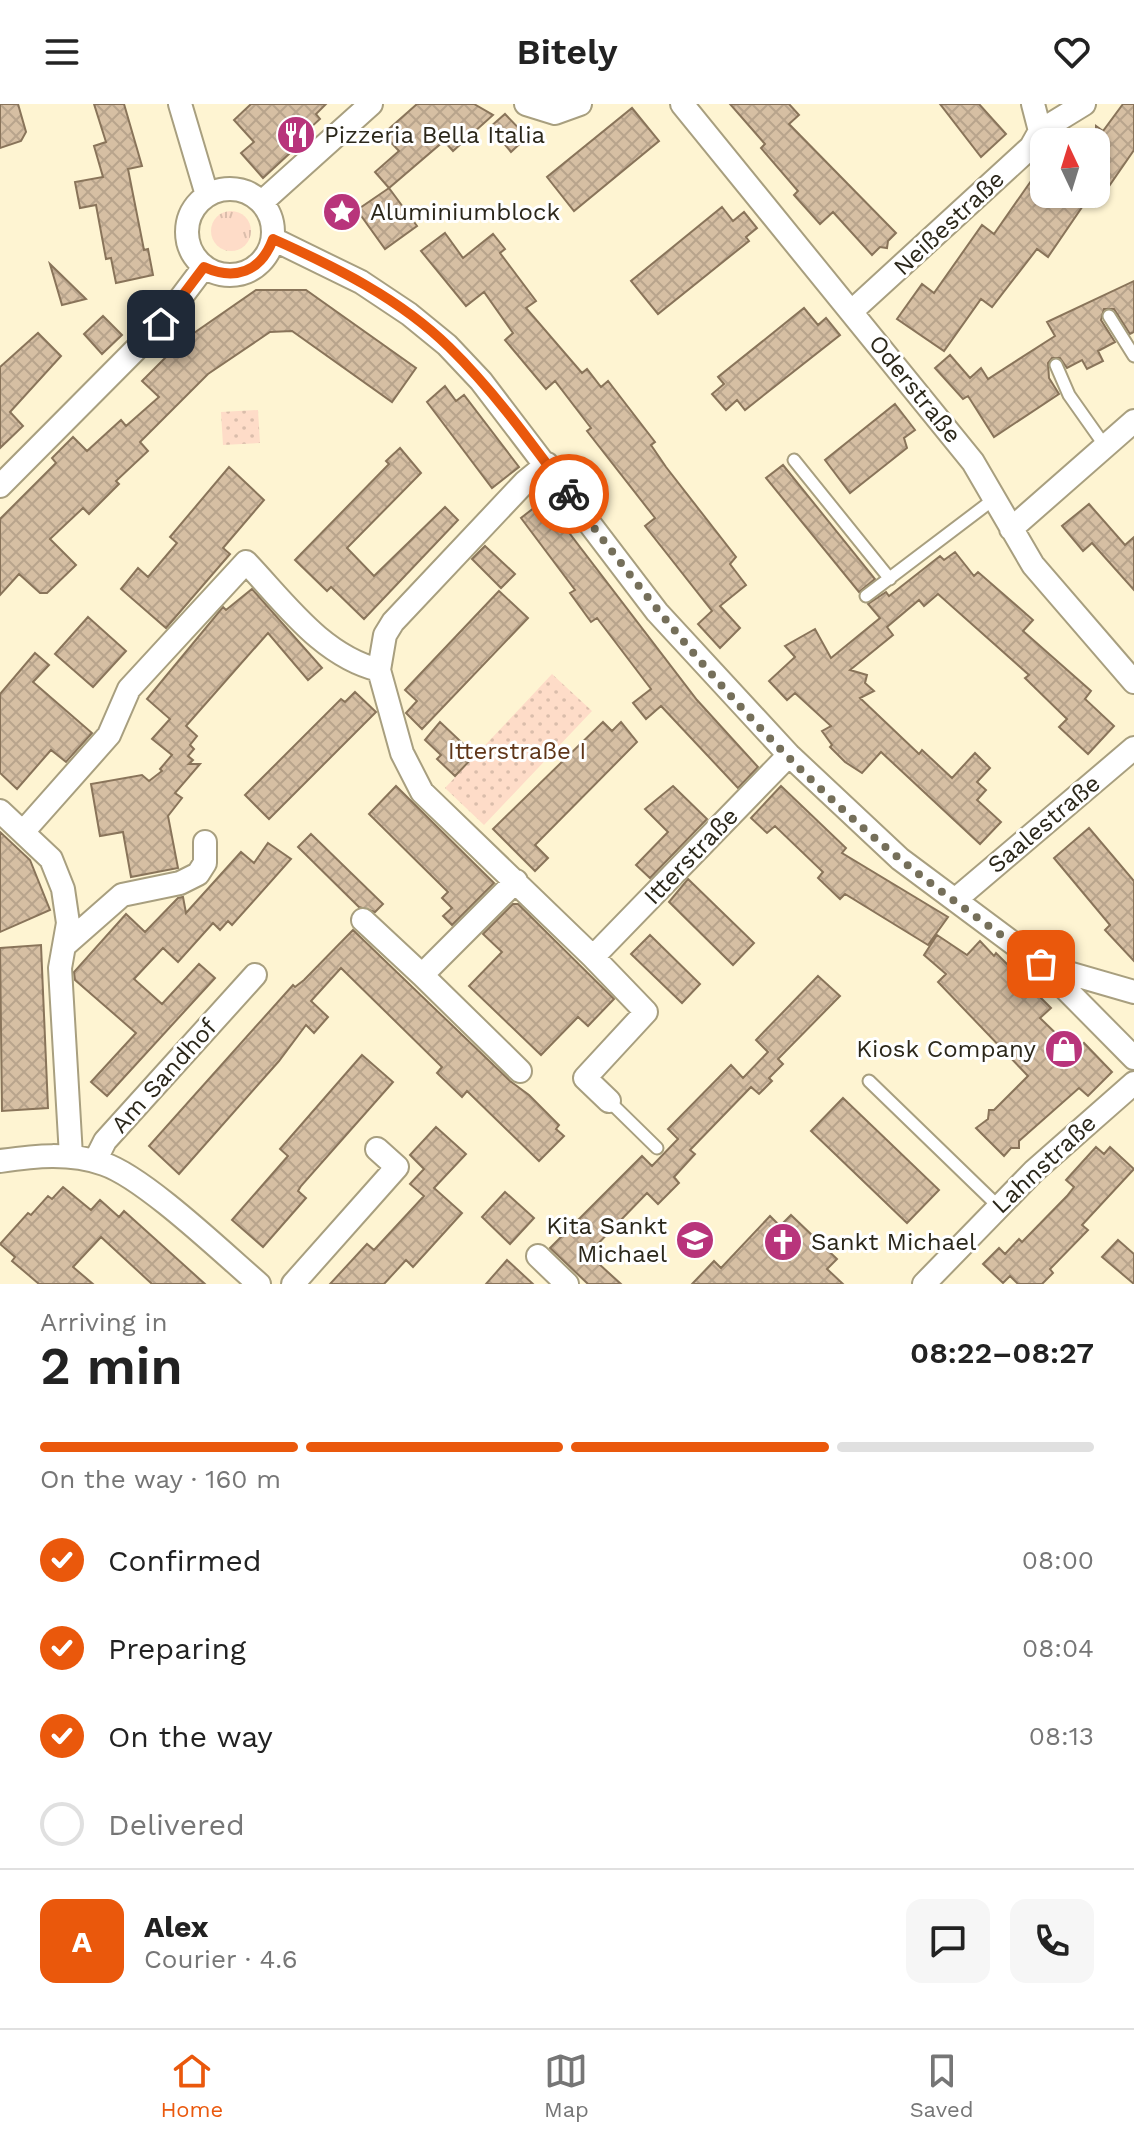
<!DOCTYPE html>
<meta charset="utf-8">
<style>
:root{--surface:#fff;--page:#f6f6f6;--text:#222;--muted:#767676;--line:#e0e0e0;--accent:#ea580c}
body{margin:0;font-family:"Work Sans",sans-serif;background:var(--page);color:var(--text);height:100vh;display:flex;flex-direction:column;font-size:30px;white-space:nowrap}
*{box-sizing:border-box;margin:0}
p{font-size:26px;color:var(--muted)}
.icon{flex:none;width:44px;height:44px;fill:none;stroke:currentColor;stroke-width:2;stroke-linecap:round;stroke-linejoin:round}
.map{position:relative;height:1180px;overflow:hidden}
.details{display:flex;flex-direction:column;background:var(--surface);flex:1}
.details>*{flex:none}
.needle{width:52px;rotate:356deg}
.buttons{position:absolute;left:1030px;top:24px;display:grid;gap:16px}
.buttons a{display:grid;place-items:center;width:80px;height:80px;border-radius:16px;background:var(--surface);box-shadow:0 2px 6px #0004;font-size:40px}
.pin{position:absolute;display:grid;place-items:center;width:68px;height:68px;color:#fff;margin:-34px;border-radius:16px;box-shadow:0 4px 12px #0006}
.courier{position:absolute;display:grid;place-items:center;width:80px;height:80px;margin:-40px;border:6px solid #ea580c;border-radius:50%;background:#fff;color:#222;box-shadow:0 2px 10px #0007}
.head em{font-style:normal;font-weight:600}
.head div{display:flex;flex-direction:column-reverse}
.head{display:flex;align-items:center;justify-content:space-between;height:136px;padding:0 40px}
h1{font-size:52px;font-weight:600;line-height:60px}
.bar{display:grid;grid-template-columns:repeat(4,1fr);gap:12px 8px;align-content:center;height:96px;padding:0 40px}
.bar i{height:10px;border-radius:6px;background:var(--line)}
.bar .current{background:var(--accent)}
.bar p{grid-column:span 4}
.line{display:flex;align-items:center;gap:20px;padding:0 40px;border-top:2px solid var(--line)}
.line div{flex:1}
.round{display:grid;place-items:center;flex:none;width:84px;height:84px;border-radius:16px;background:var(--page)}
ol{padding:0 40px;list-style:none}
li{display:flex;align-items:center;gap:24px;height:88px}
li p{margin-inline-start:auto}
li .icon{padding:8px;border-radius:50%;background:var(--accent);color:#fff;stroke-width:4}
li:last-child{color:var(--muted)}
li i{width:44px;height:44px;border:4px solid var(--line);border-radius:50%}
header{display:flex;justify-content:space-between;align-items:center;height:104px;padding:0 40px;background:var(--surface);font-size:36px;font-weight:600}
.dock{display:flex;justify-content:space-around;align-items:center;height:112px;border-top:2px solid var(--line);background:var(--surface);font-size:22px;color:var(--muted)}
.dock a{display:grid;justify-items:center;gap:4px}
.dock .current{color:var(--accent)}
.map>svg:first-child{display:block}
.grass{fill:url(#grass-tufts)}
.park{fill:url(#park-dots)}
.building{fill:url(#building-cross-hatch);stroke:#89745a;stroke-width:2}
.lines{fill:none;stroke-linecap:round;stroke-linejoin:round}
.service-casing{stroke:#a89f7f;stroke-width:15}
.minor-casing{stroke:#a89f7f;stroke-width:26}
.service{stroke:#fff;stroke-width:11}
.minor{stroke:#fff;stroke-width:22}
.done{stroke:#756f5a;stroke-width:8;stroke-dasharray:0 14.4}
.route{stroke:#ea580c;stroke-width:10}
.labels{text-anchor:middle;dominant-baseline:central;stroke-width:6;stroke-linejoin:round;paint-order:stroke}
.poi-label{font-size:24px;fill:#2b271a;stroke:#fff;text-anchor:start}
.street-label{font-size:24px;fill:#2b271a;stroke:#fff}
.park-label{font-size:24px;fill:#5f3518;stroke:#fff}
</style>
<header><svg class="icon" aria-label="menu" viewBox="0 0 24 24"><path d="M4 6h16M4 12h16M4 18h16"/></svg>Bitely<svg class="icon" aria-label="heart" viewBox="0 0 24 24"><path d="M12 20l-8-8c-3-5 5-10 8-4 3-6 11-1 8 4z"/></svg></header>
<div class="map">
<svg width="1134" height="1180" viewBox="0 0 1134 1180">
<defs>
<pattern id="grass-tufts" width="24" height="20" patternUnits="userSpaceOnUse" patternTransform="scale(2)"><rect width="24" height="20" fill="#fedcc8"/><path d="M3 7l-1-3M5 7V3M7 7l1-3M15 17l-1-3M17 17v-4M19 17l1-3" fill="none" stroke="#dabdab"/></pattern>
<pattern id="park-dots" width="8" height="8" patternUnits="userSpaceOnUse" patternTransform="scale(2)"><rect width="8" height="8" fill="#fedcc8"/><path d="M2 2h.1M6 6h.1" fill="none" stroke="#dabdab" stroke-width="1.8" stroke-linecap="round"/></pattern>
<pattern id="building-cross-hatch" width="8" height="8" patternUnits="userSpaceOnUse" patternTransform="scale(2)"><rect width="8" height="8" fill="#d6bfa3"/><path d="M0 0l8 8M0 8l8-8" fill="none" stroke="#b8a48c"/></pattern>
</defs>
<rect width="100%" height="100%" fill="#fef4d2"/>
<path class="grass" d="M211 127a20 20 0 1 1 40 0a20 20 0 1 1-40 0Z"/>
<path class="park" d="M 258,306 L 260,339 L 223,341 L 221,308 Z
M 552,570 L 592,607 L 484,721 L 445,684 Z"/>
<path class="building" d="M 0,0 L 18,0 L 26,28 L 21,37 L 0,44 Z
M 94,0 L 124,0 L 142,62 L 128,65 L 144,146 L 148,145 L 153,171 L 116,179 L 111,154 L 106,155 L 96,101 L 80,104 L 75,78 L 103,73 L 94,42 L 106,38 Z
M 251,0 L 326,0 L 316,10 L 320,15 L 286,46 L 290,49 L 263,74 L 241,49 L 254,38 L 234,16 Z
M 417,0 L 474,0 L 493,11 L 453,47 L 444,37 L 389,84 L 375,68 L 399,47 L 383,30 Z
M 730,0 L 789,0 L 799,11 L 789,20 L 896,129 L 888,137 L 887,144 L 880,143 L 872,151 L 833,108 L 820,120 L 794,91 L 798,87 L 761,44 L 765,40 Z
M 940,0 L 979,0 L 1006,30 L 981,53 Z
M 1123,0 L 1134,0 L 1134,46 L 1096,101 L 1096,22 L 1103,27 Z
M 632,4 L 659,37 L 574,107 L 547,73 Z
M 505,10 L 527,33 L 511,48 L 490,23 Z
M 1031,77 L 1044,85 L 1044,90 L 1091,90 L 1048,153 L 1037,145 L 992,203 L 981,195 L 944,247 L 897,215 L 922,180 L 934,189 L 982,121 L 994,130 Z
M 389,84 L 417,122 L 385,145 L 357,106 Z
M 722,103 L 733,117 L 744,108 L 757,124 L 746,133 L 749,137 L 658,210 L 631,177 Z
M 445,129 L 463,154 L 493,130 L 505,145 L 500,149 L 536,197 L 526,204 L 582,269 L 587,265 L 601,283 L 608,277 L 655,338 L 651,341 L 666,363 L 736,453 L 730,460 L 746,481 L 720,502 L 740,524 L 720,544 L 698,520 L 712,507 L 645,422 L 655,414 L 587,327 L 591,324 L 555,277 L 546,285 L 505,236 L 513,229 L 484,188 L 466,202 L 421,147 Z
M 50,160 L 86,195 L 62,201 Z
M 1134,177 L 1134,228 L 1130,230 L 1114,205 L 1104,205 L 1101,216 L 1115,238 L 1098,247 L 1103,257 L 1087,265 L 1082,256 L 1067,264 L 1060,254 L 1052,254 L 1048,259 L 1049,274 L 1059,290 L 994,333 L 968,292 L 963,295 L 935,264 L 950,251 L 970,274 L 981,264 L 988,275 L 1055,232 L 1047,218 Z
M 256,186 L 306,186 L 416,264 L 392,298 L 292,227 L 270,228 L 208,270 L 140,338 L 148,347 L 116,377 L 119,380 L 89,410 L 83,404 L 50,435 L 76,461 L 47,489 L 40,489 L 19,470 L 0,491 L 0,415 L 56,359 L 52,354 L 73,333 L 87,347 L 121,316 L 126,322 L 159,293 L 142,277 L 181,238 Z
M 804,204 L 818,221 L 826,214 L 840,231 L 745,306 L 737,296 L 726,306 L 712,290 L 724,280 L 718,273 Z
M 103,212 L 122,231 L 102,250 L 84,230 Z
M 38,229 L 61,252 L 10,308 L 23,322 L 0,344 L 0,263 Z
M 445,282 L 456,297 L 464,291 L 519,363 L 492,384 L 427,298 Z
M 895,300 L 915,326 L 904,334 L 907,344 L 850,389 L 825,356 Z
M 400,344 L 421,369 L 347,444 L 374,472 L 445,403 L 458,416 L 364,515 L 331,483 L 327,487 L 295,456 L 389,360 L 386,357 Z
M 783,361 L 875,475 L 859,488 L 766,374 Z
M 229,363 L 264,396 L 223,444 L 230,450 L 166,524 L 121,485 L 138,464 L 148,473 L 177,439 L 170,433 Z
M 544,396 L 697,596 L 758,663 L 738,684 L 661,602 L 646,615 L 633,599 L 651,585 L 597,514 L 591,518 L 570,489 L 575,486 L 521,414 Z
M 1089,400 L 1125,441 L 1134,433 L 1134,486 L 1092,439 L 1083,447 L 1062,422 Z
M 485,442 L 515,470 L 501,484 L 472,455 Z
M 955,448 L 974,472 L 978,468 L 1033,516 L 1023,527 L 1091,587 L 1085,595 L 1114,622 L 1088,650 L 1059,623 L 1067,615 L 1025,574 L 1029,571 L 938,490 L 924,502 L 919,496 L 887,523 L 893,531 L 850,566 L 867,571 L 865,579 L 874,587 L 860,594 L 919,650 L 922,646 L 952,674 L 975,649 L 990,664 L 977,678 L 986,686 L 977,696 L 1001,718 L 980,740 L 881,648 L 862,669 L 845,658 L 830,643 L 832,641 L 822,627 L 831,622 L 795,589 L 787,596 L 769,577 L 795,553 L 785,542 L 815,525 L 831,554 L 880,514 L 868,500 L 886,488 L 889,492 L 940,452 L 944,456 Z
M 252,485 L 322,564 L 308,576 L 268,529 L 186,622 L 197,632 L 190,641 L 194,645 L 188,652 L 193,656 L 189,660 L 200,660 L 175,689 L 182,694 L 168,712 L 178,764 L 131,773 L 123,728 L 100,732 L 91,680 L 142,671 L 149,677 L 162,667 L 160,665 L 172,651 L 152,635 L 170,615 L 147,595 L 223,503 L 226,506 Z
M 499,487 L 528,514 L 422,625 L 406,609 L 417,597 L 405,586 Z
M 88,513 L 126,547 L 93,583 L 55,550 Z
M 35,549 L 49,561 L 33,578 L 92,629 L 66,658 L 51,646 L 17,685 L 0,669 L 0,590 Z
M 355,588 L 376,608 L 269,715 L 245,691 L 341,595 L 345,598 Z
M 440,618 L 475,651 L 455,672 L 437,655 L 441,651 L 425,636 Z
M 603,618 L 612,627 L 621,618 L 637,638 L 535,741 L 548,754 L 535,767 L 493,725 Z
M 396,682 L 494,779 L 452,821 L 443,812 L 452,804 L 442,794 L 448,788 L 369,710 Z
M 673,682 L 707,715 L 650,774 L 636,761 L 668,728 L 645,705 Z
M 781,682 L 846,744 L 842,749 L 948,813 L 928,841 L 845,790 L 840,795 L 818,774 L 823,768 L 775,722 L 767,729 L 751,714 Z
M 1089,724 L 1134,777 L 1134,857 L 1105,826 L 1110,821 L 1054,754 Z
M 0,728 L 30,756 L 50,806 L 0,828 Z
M 311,730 L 383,800 L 375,808 L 359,803 L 298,743 Z
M 268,739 L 291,755 L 232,821 L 228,817 L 220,826 L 213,819 L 178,858 L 163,844 L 134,875 L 162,900 L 199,860 L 215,874 L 107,992 L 91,978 L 136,929 L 75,876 L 74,868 L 126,810 L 145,828 L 178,794 L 183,793 L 186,809 L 241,748 L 254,759 Z
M 688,775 L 754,839 L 733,861 L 669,798 Z
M 513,800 L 518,800 L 614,895 L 588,922 L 578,913 L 541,951 L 469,882 L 502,848 L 483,830 Z
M 353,826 L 510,977 L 529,991 L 559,1021 L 556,1025 L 564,1032 L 539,1057 L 467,987 L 462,993 L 437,969 L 442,963 L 341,864 L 311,897 L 328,913 L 314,929 L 306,921 L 279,957 L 179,1070 L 149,1042 L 293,881 L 295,883 L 304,876 Z
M 650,831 L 700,880 L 682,899 L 631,850 Z
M 937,831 L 967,851 L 980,837 L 994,852 L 996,849 L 1051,904 L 1040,914 L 1075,948 L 1084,939 L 1112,968 L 1088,992 L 1079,984 L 1019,1037 L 1019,1044 L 1011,1044 L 1004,1052 L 976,1024 L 988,1015 L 989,1006 L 994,1006 L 1028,972 L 938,878 L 946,870 L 924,851 Z
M 41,841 L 48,1004 L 2,1007 L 0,844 Z
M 818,872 L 840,892 L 778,955 L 783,960 L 769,974 L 772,977 L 759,990 L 751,983 L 690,1046 L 695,1050 L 674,1073 L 679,1079 L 658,1100 L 647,1089 L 588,1150 L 621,1180 L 588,1180 L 550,1144 L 642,1052 L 652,1062 L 678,1035 L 668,1025 L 731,961 L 743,974 L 768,948 L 756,936 Z
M 362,951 L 393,978 L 301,1082 L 298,1087 L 306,1094 L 263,1143 L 232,1116 L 288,1052 L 280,1045 Z
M 843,994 L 939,1086 L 907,1119 L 811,1027 Z
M 436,1023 L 466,1050 L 434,1084 L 462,1109 L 413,1163 L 406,1156 L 384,1180 L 330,1180 L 367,1140 L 374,1146 L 424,1092 L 410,1080 L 424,1065 L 410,1051 Z
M 1096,1043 L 1104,1050 L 1110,1043 L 1134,1065 L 1082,1121 L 1088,1126 L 1050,1165 L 1053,1169 L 1042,1180 L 1018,1180 L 1010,1172 L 1003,1179 L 983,1160 L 999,1144 L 1005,1150 L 1019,1135 L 1022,1138 L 1067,1092 L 1074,1083 L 1066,1076 Z
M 63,1083 L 91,1106 L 100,1096 L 119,1113 L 124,1107 L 205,1180 L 152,1180 L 101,1133 L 73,1163 L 93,1180 L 39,1180 L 12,1157 L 15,1153 L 0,1140 L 28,1109 L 31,1111 L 48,1092 L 52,1095 Z
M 505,1088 L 534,1114 L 510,1140 L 482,1113 Z
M 791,1111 L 837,1155 L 827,1165 L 843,1180 L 692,1180 L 714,1157 L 721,1164 L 770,1112 L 780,1122 Z
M 1118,1136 L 1134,1150 L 1134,1180 L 1102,1153 Z
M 507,1156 L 533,1180 L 486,1180 Z"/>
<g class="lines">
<defs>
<path id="service" d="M 1109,212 L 1134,252
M 1056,261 L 1069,291 L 1105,342
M 794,356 L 890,475
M 866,492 L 994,395
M 869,977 L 998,1102
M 609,997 L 657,1044"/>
<path id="minor" d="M 180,0 L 207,91
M 526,0 L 555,9 L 580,0
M 682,0 L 973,358 L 1033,461 L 1134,578
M 1040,27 L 1084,0
M187 128a43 43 0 1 1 86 0a43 43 0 1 1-86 0Z
M 262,98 L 371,0
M 273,135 L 361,178 L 409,210 L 447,241 L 481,277 L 657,508 L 789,651 L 900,755 L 1041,860 L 1134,954
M 852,207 L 1031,43 L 1040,27 L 1033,0
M 547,360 L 525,378 L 393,518 L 385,531 L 379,566 L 402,649 L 422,688 L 593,853 L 789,651
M 0,382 L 161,220 L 204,163
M 1011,425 L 1134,317
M 0,707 L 51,755 L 63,785 L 68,819 L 60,864 L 71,1052
M 23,728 L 109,631 L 129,585 L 246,458 C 285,499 322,552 379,566
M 955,796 L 1134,644
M 363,816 L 422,871 L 516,777
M 64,842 L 122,791 L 180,779 L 198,770 L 205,759 L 205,738
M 593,853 L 646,908 L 585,974 L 609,997
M 1051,864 L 1134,888
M 422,871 L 520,967
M 0,1057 C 35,1052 69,1048 104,1060 C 145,1074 223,1149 259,1180
M 95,1057 L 105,1037 L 255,871
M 538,1152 L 567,1180
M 293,1180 L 397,1063 L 377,1045
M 924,1180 L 1034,1067 L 1134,979"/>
</defs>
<use href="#service" class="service-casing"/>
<use href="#minor" class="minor-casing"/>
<use href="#service" class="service"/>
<use href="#minor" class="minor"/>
</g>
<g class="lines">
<path class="done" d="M 569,390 C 666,522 772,651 900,755 C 945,792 994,825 1041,860"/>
<path class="route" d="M 161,220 L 204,163 C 235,177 261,168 273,135 C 336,163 400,195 449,243 C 494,287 532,340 569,390"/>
</g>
<defs>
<symbol id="restaurant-disc" viewBox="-11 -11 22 22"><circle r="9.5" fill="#b8347b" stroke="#fff"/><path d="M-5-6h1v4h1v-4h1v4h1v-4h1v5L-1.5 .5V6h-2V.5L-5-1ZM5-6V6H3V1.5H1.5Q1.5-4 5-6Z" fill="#fff"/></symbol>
<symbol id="sight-disc" viewBox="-11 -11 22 22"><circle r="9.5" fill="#b8347b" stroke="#fff"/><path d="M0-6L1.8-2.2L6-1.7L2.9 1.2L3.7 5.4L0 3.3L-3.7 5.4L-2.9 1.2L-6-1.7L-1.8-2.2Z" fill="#fff"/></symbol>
<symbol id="shop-disc" viewBox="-11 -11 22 22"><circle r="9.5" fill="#b8347b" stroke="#fff"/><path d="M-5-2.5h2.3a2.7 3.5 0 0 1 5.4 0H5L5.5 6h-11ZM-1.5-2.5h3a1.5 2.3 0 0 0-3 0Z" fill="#fff"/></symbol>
<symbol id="school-disc" viewBox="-11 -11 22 22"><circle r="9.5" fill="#b8347b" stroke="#fff"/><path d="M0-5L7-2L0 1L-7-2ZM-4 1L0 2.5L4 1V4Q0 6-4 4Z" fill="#fff"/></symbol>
<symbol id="church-disc" viewBox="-11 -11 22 22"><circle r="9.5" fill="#b8347b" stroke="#fff"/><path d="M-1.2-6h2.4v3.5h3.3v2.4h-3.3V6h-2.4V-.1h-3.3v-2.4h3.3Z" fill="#fff"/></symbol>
</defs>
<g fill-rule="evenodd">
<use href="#restaurant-disc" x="274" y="9" width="44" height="44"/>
<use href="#sight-disc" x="320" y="86" width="44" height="44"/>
<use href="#shop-disc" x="1042" y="923" width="44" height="44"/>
<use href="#school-disc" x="673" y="1114" width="44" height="44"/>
<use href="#church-disc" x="761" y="1116" width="44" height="44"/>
</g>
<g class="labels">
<g class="poi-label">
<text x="324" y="31">Pizzeria Bella Italia</text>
<text x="370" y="108">Aluminiumblock</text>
<text x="1036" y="945" text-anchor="end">Kiosk Company</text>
<text x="667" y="1122" text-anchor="end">Kita Sankt<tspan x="667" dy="28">Michael</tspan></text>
<text x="811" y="1138">Sankt Michael</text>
</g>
<g class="street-label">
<text transform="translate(949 119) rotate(-43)">Neißestraße</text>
<text transform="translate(915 285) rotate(51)">Oderstraße</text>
<text transform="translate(1044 720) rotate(-40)">Saalestraße</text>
<text transform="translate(691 752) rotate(-46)">Itterstraße</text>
<text transform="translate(164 972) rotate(-48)">Am Sandhof</text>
<text transform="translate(1044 1060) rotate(-43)">Lahnstraße</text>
</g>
<g class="park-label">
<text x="517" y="647">Itterstraße I</text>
</g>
</g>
</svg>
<div class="buttons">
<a><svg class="needle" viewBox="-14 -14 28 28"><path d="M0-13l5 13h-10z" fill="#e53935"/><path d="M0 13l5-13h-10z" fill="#767676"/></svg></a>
</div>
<div class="pin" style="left:1041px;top:860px;background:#ea580c"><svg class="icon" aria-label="bag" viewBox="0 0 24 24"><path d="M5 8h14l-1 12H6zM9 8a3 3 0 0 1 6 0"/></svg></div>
<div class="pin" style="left:161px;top:220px;background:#1f2937"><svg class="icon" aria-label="home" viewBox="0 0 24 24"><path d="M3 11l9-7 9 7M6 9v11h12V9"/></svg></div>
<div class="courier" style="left:569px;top:390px"><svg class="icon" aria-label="bike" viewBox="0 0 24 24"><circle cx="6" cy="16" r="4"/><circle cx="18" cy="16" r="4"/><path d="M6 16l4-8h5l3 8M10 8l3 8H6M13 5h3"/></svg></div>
</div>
<section class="details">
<div class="head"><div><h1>2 min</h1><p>Arriving in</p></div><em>08:22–08:27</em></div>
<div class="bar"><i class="current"></i><i class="current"></i><i class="current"></i><i></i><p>On the way · 160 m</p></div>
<ol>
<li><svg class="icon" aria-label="check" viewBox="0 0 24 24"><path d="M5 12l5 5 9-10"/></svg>Confirmed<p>08:00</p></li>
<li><svg class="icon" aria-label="check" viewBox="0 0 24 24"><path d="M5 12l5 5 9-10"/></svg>Preparing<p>08:04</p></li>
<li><svg class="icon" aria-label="check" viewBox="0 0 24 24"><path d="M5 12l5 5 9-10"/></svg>On the way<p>08:13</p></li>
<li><i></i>Delivered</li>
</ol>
<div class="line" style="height:144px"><b class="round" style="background:var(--accent);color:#fff">A</b><div><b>Alex</b><p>Courier · 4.6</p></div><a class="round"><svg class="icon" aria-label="chat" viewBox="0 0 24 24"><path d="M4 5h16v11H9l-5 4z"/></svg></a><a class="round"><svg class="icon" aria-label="phone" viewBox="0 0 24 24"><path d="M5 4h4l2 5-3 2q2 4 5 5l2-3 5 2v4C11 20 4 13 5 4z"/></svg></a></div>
</section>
<nav class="dock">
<a class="current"><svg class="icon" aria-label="home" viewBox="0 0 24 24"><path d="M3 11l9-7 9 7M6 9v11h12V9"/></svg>Home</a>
<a><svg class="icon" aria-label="map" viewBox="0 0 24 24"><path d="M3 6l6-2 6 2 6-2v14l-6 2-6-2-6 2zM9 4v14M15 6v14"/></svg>Map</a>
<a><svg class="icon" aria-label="saved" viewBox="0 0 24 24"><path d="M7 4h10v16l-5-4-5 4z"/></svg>Saved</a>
</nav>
